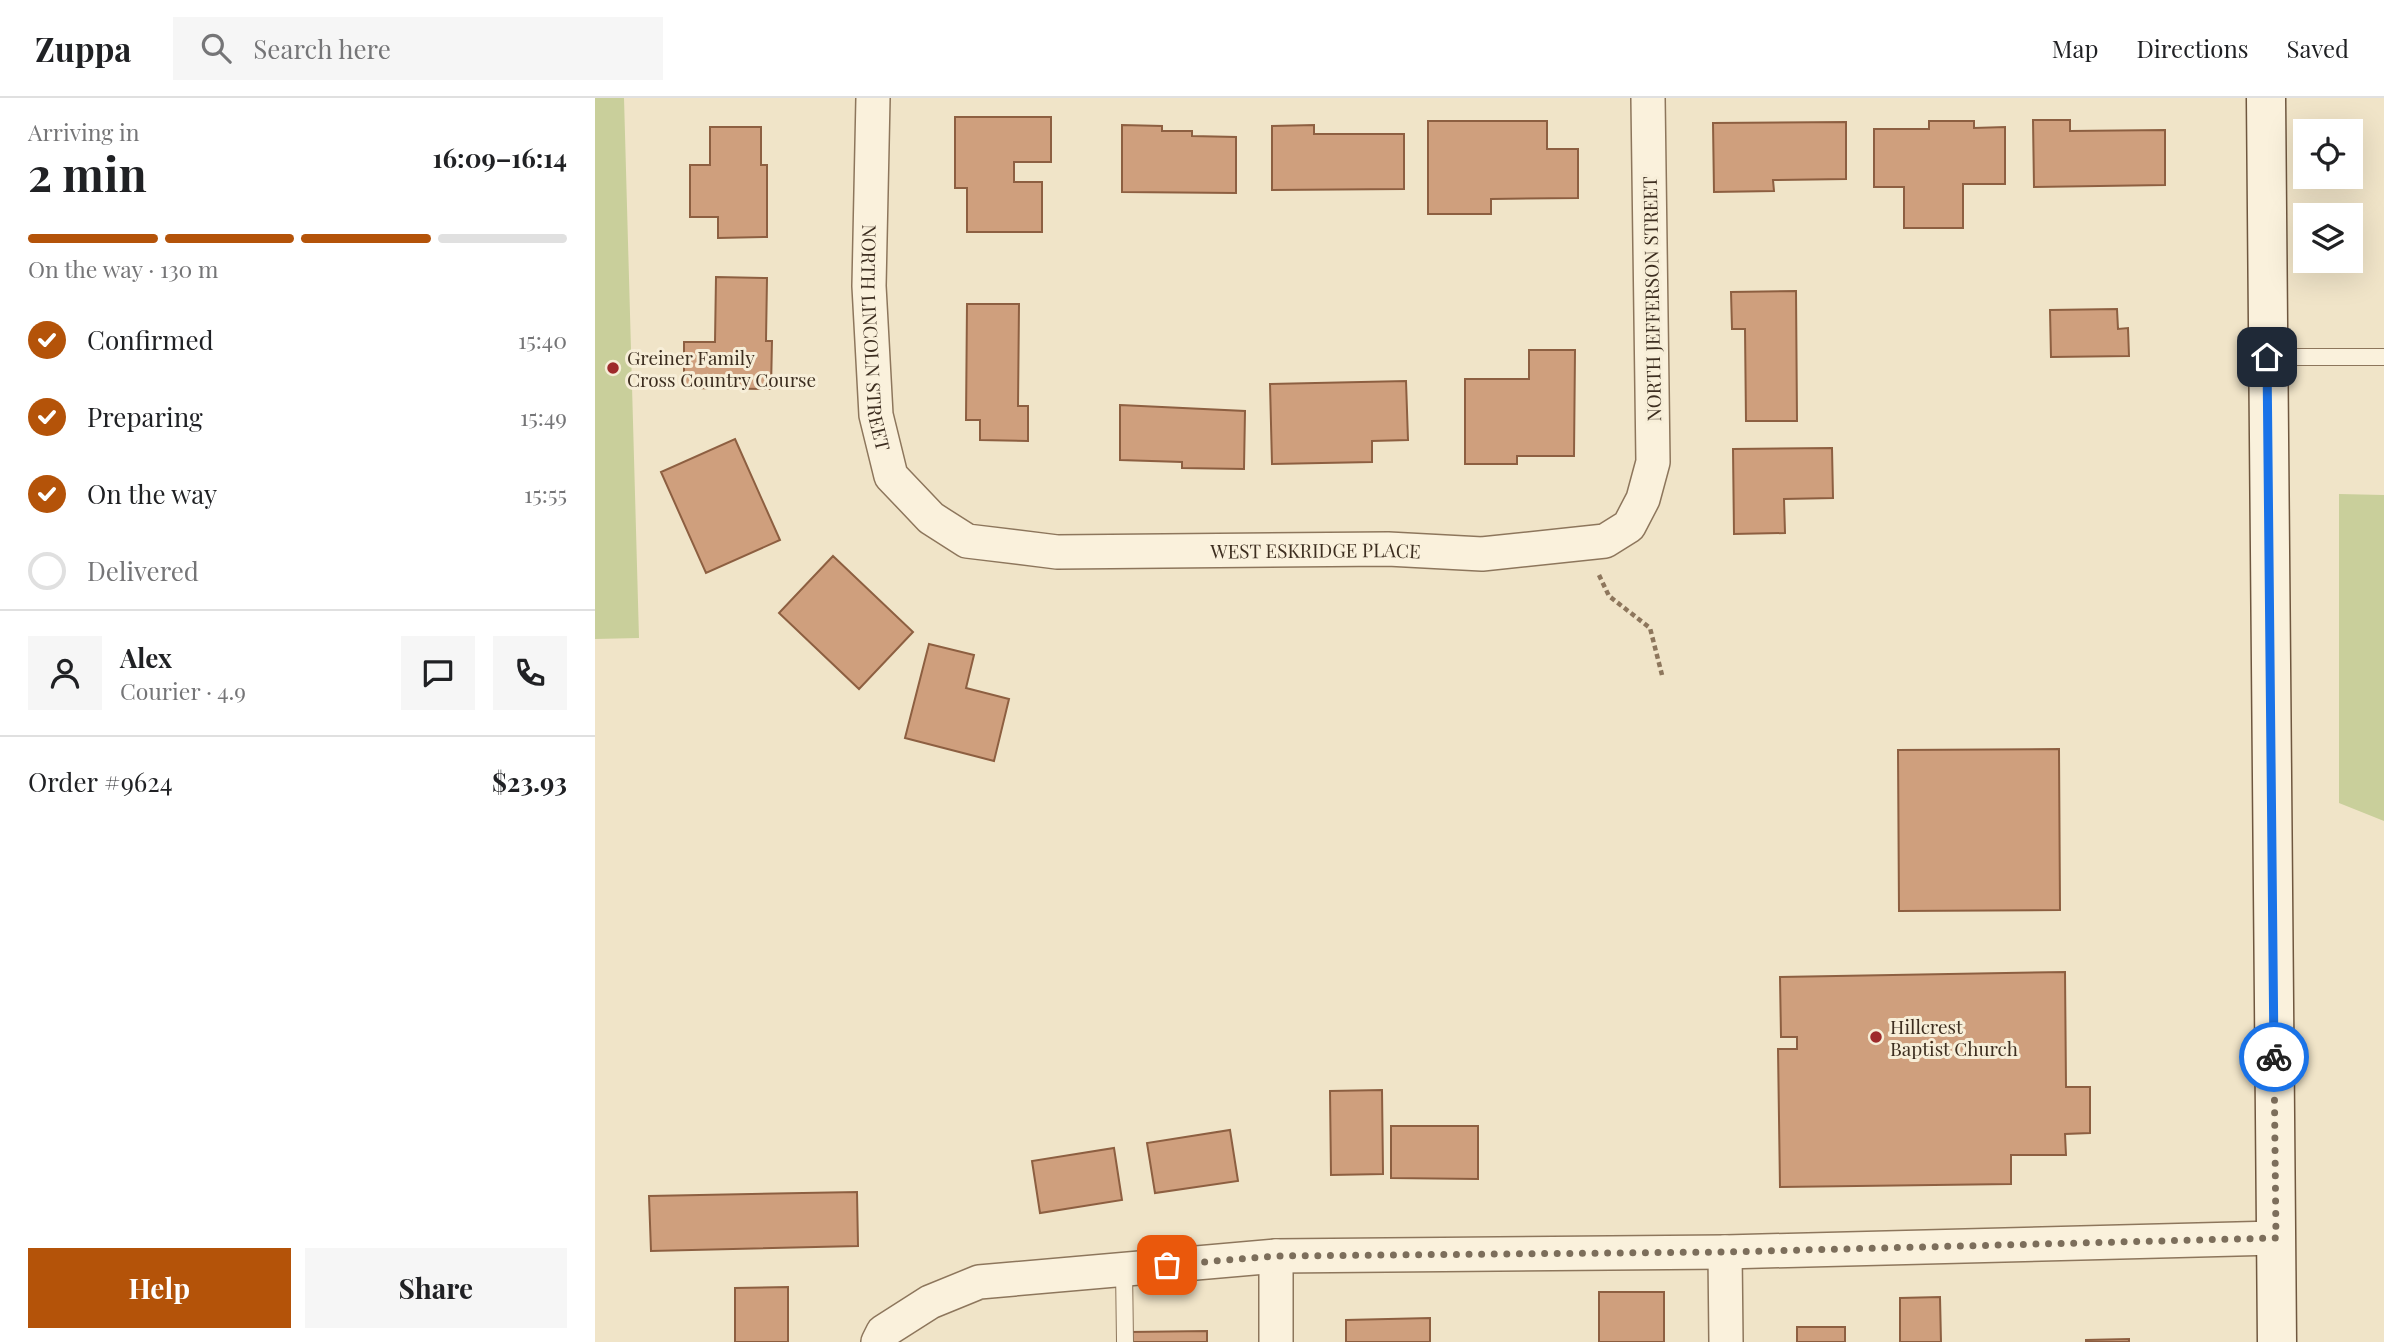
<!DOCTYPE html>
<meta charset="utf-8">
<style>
:root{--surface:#fff;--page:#f6f6f6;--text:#202124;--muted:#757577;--line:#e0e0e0;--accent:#b45309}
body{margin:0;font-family:"Playfair Display",serif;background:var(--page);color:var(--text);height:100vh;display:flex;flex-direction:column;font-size:26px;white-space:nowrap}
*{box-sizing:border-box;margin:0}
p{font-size:23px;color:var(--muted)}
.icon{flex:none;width:38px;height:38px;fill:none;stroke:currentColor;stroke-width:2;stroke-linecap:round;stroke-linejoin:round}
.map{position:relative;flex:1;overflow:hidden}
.details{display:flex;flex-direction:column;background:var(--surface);width:595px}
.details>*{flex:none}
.controls{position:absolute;left:1698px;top:21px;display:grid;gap:14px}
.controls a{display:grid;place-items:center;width:70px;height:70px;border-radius:0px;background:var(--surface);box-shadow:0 7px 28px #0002;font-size:35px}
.pin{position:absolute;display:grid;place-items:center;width:60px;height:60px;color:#fff;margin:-30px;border-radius:14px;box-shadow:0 4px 10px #0006}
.courier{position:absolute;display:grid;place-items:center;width:70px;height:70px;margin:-35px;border:5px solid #1a73e8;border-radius:50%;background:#fff;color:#222;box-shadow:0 2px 9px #0007}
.headline em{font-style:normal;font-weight:700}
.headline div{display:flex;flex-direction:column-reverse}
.headline{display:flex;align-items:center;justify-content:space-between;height:119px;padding:0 28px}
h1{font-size:46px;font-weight:700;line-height:52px}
.bar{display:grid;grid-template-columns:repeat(4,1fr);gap:10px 7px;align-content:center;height:84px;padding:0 28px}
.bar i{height:9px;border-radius:5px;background:var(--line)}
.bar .selected{background:var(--accent)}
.bar p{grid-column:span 4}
.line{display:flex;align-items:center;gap:18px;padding:0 28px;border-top:2px solid var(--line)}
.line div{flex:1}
.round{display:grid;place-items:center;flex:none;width:74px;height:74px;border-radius:0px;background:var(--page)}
ol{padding:0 28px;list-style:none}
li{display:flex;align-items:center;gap:21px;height:77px}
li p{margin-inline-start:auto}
li .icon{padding:7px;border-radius:50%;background:var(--accent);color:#fff;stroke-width:4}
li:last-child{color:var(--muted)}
li i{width:38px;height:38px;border:4px solid var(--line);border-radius:50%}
.cta{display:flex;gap:14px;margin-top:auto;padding:14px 28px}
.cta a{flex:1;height:80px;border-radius:0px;background:var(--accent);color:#fff;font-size:28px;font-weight:700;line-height:80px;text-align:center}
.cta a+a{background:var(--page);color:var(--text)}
header{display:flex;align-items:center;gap:42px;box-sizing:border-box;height:98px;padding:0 35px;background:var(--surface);border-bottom:2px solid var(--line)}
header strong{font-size:33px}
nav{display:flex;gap:38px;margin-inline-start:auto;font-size:24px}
.search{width:490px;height:63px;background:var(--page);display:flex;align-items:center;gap:18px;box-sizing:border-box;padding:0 24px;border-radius:0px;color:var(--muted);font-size:26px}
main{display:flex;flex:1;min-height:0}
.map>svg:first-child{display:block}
.green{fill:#c9cf9b}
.building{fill:#cf9f7d;stroke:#8d5f41;stroke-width:2}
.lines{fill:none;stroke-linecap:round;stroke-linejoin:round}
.lane-casing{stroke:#8d765c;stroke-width:18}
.street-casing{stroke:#8d765c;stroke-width:36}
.secondary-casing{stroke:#6f573f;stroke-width:41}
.path{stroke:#8d765c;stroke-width:4.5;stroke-dasharray:5 3.5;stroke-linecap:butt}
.lane{stroke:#faf1dc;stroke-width:16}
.street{stroke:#faf1dc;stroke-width:33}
.secondary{stroke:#faf1dc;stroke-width:38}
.done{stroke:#7c6e5b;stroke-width:7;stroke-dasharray:0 12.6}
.route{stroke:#1a73e8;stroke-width:9}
.poi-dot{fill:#9e2a2b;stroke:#f7eed8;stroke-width:2.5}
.labels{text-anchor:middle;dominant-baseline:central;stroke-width:6;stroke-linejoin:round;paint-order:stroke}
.street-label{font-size:19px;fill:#3d2e20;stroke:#f7eed8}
.poi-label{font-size:19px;fill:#3d2e20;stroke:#f7eed8;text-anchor:start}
</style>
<header>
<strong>Zuppa</strong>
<div class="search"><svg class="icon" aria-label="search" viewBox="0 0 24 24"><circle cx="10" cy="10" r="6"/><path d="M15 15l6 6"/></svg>Search here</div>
<nav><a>Map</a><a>Directions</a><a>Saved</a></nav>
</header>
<main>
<section class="details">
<div class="headline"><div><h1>2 min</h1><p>Arriving in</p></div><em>16:09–16:14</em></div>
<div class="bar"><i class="selected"></i><i class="selected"></i><i class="selected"></i><i></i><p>On the way · 130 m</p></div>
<ol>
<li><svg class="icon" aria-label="check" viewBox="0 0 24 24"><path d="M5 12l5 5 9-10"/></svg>Confirmed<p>15:40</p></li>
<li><svg class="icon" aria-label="check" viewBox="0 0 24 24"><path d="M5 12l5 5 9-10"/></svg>Preparing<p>15:49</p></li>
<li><svg class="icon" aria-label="check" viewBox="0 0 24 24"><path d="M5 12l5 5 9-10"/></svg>On the way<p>15:55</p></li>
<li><i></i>Delivered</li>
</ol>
<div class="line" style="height:126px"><a class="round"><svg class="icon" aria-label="person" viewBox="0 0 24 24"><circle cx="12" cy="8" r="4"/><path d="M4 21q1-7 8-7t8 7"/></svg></a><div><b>Alex</b><p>Courier · 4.9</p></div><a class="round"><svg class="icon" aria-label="chat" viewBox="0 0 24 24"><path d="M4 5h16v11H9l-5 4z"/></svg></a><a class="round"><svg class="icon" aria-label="phone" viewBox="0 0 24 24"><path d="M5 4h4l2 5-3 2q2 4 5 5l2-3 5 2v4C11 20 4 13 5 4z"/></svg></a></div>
<div class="line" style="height:91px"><div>Order #9624</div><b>$23.93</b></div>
<div class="cta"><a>Help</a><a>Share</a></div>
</section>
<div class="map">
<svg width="1789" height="1244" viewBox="0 0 1789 1244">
<rect width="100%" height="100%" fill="#f0e4c8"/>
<path class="green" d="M 0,0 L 29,0 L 44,540 L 0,541 Z
M 1744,396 L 1789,397 L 1789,723 L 1744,705 Z"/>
<path class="building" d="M 360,19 L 456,19 L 456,64 L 419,64 L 419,84 L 447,84 L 447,134 L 372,134 L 372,90 L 360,90 Z
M 1438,22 L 1475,22 L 1475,33 L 1570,32 L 1570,87 L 1439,89 Z
M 833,23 L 952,23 L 952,51 L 983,51 L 983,100 L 896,101 L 896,116 L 833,116 Z
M 1334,23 L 1379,23 L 1379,30 L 1410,29 L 1410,86 L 1368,86 L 1368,130 L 1309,130 L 1309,89 L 1279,89 L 1279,31 L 1334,31 Z
M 1251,24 L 1251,81 L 1178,82 L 1179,93 L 1119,94 L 1118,25 Z
M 527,27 L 567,28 L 567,33 L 597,33 L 597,38 L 641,39 L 641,95 L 527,94 Z
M 719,27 L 719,36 L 809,36 L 809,91 L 677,92 L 677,28 Z
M 115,29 L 166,29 L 166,67 L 172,67 L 172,139 L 123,140 L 123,119 L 95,119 L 95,67 L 115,67 Z
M 121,179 L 172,180 L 171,243 L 177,243 L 176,291 L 89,290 L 89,244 L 120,244 Z
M 1201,193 L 1202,323 L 1151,323 L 1150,231 L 1137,231 L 1136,194 Z
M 372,206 L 424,206 L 423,308 L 433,308 L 433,343 L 385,342 L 385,322 L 371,322 Z
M 1522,211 L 1523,231 L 1533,230 L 1534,258 L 1456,259 L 1455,212 Z
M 934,252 L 980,252 L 979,358 L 922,358 L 922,366 L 870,366 L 870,281 L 934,281 Z
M 811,283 L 813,342 L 777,343 L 777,364 L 677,366 L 675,286 Z
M 525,307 L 650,313 L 649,371 L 587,370 L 587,364 L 525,362 Z
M 140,341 L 185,442 L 111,475 L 66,374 Z
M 1237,350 L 1238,400 L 1189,401 L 1190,435 L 1139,436 L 1138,351 Z
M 238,458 L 318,534 L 264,591 L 184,515 Z
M 334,546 L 379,557 L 371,590 L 414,601 L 399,663 L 310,640 Z
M 1464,651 L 1465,812 L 1304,813 L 1303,652 Z
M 1470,874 L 1471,989 L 1495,989 L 1495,1035 L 1470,1036 L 1471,1057 L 1416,1057 L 1416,1086 L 1185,1089 L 1183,951 L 1202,951 L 1202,939 L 1186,939 L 1185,879 Z
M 787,992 L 788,1076 L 736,1077 L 735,993 Z
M 796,1028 L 883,1028 L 883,1081 L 796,1080 Z
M 635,1032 L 643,1083 L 560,1095 L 552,1045 Z
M 519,1050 L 527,1102 L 445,1115 L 437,1063 Z
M 262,1094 L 263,1148 L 56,1153 L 54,1098 Z
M 193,1189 L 193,1244 L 140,1244 L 140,1190 Z
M 1004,1194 L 1069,1194 L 1069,1244 L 1004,1244 Z
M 1345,1199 L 1346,1244 L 1305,1244 L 1305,1200 Z
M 835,1220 L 835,1244 L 751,1244 L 751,1222 Z
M 1202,1229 L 1250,1229 L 1250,1244 L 1202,1244 Z
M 612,1233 L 612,1244 L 534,1244 L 534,1234 Z
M 1534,1241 L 1534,1244 L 1491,1244 L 1491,1242 Z"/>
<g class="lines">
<defs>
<path id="lane" d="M 1673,259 L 1789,259
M 529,1171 L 530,1244"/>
<g id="street">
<path id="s1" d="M 278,0 L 274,188 L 281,317 L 296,378 L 336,420 L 372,443 L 462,454 L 793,451 L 887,456 L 1010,443 L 1034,428 L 1048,401 L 1058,364 L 1053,0"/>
<path d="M 1130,1154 L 1131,1244"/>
<path d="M 681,1158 L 681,1244"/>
<path d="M 283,1244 L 288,1234 L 335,1204 L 384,1184 L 681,1158 L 1130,1154 L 1681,1140"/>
</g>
<path id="secondary" d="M 1671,0 L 1682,1244"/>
</defs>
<use href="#lane" class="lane-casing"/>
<use href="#street" class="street-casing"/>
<use href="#secondary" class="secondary-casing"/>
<path class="path" d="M 1004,477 L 1014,498 L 1055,530 L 1067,577"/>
<use href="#lane" class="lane"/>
<use href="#street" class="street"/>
<use href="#secondary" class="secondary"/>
</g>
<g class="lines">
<path class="done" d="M 572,1167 L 681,1158 L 1130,1154 L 1681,1140 L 1679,959"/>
<path class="route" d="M 1672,259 L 1679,959"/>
</g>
<g class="poi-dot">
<circle cx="18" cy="270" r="7"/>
<circle cx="1281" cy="939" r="7"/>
</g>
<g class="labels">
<g class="street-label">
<text transform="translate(1056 201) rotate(-91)">NORTH JEFFERSON STREET</text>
<text stroke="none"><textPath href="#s1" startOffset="240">NORTH LINCOLN STREET</textPath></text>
<text stroke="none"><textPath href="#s1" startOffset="830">WEST ESKRIDGE PLACE</textPath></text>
</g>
<g class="poi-label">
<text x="32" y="259">Greiner Family<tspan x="32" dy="22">Cross Country Course</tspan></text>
<text x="1295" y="928">Hillcrest<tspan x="1295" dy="22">Baptist Church</tspan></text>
</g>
</g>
</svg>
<div class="controls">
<a><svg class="icon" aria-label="locate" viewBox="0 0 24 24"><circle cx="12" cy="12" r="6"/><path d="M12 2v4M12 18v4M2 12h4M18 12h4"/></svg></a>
<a><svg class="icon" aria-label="layers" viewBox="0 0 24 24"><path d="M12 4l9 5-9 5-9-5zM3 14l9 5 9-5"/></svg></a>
</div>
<div class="pin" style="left:572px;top:1167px;background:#ea580c"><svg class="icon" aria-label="bag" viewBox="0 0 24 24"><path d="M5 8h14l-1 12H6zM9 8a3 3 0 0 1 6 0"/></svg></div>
<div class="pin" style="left:1672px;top:259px;background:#1f2937"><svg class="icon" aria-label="home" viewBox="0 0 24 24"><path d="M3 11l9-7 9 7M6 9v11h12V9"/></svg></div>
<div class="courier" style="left:1679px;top:959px"><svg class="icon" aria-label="bike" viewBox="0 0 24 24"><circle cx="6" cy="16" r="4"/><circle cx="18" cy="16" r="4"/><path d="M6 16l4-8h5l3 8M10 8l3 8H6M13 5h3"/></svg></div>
</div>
</main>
